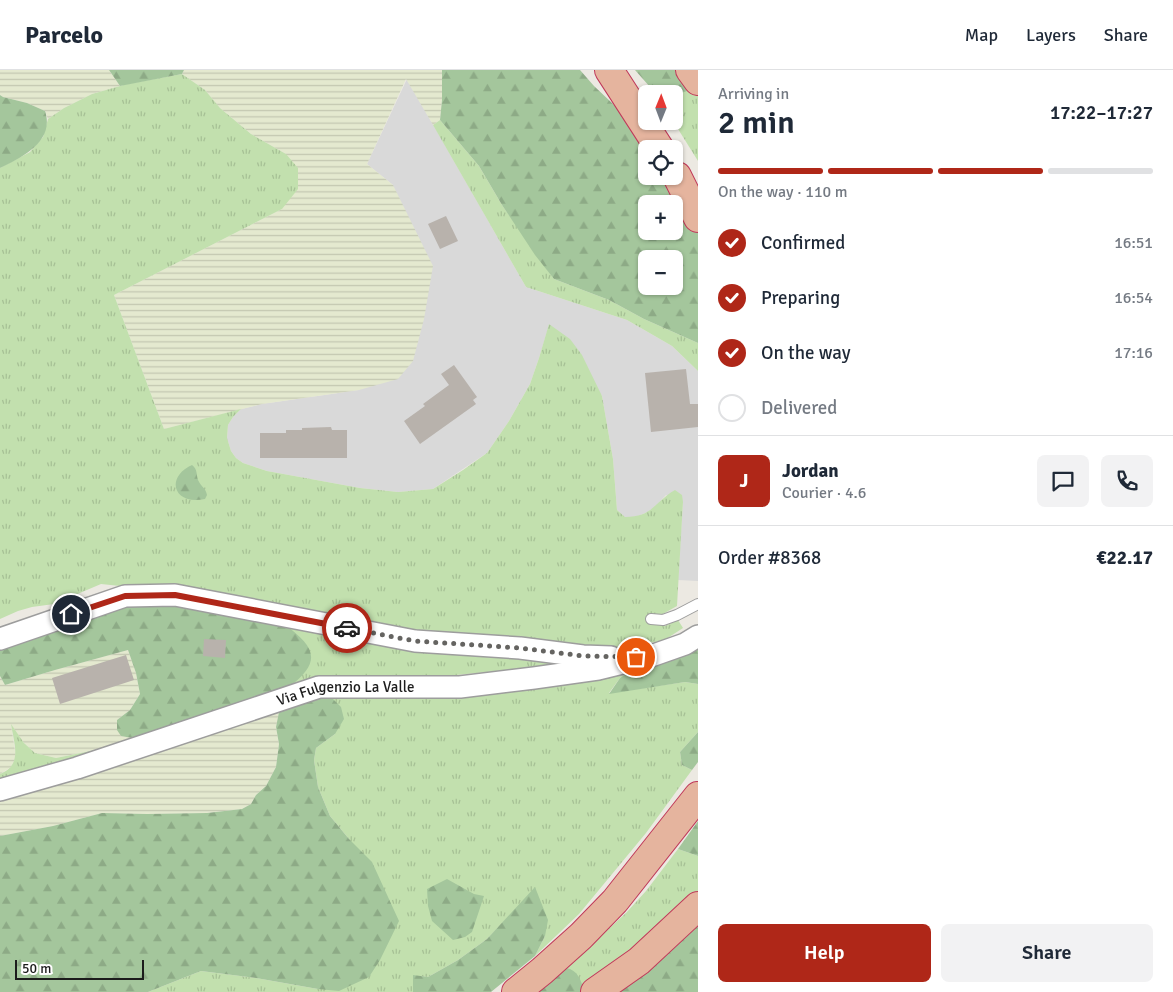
<!DOCTYPE html>
<meta charset="utf-8">
<style>
:root{--surface:#fff;--page:#f2f2f3;--text:#1f2937;--muted:#747a83;--line:#e0e1e3;--accent:#af2718}
body{margin:0;font-family:Signika,sans-serif;background:var(--page);color:var(--text);height:100vh;display:flex;flex-direction:column;font-size:19px;white-space:nowrap}
*{box-sizing:border-box;margin:0}
p{font-size:16px;color:var(--muted)}
.icon{flex:none;width:28px;height:28px;fill:none;stroke:currentColor;stroke-width:2;stroke-linecap:round;stroke-linejoin:round}
.map{position:relative;flex:1;overflow:hidden}
.panel{display:flex;flex-direction:column;background:var(--surface);width:475px}
.panel>*{flex:none}
.needle{width:32px;rotate:1deg}
.buttons{position:absolute;left:638px;top:15px;display:grid;gap:10px}
.buttons a{display:grid;place-items:center;width:45px;height:45px;border-radius:8px;background:var(--surface);box-shadow:0 1px 4px #0004;font-size:25px}
.scale{position:absolute;left:15px;bottom:12px;width:129px;box-sizing:border-box;padding-left:5px;border:2px solid #1c1c1c;border-top:0;font-size:14px;line-height:18px;white-space:nowrap;color:#1c1c1c;-webkit-text-stroke:4px #fff;paint-order:stroke}
.pin{position:absolute;display:grid;place-items:center;width:42px;height:42px;color:#fff;margin:-21px;border:2px solid #fff;border-radius:50%;box-shadow:0 1px 5px #0007}
.courier{position:absolute;display:grid;place-items:center;width:50px;height:50px;margin:-25px;border:4px solid #af2718;border-radius:50%;background:#fff;color:#222;box-shadow:0 1px 6px #0007}
.overview em{font-style:normal;font-weight:600}
.overview div{display:flex;flex-direction:column-reverse}
.overview{display:flex;align-items:center;justify-content:space-between;height:85px;padding:0 20px}
h1{font-size:32px;font-weight:600;line-height:38px}
.bar{display:grid;grid-template-columns:repeat(4,1fr);gap:8px 5px;align-content:center;height:60px;padding:0 20px}
.bar i{height:6px;border-radius:4px;background:var(--line)}
.bar .on{background:var(--accent)}
.bar p{grid-column:span 4}
.line{display:flex;align-items:center;gap:12px;padding:0 20px;border-top:1px solid var(--line)}
.line div{flex:1}
.round{display:grid;place-items:center;flex:none;width:52px;height:52px;border-radius:8px;background:var(--page)}
ol{padding:0 20px;list-style:none}
li{display:flex;align-items:center;gap:15px;height:55px}
li p{margin-inline-start:auto}
li .icon{padding:5px;border-radius:50%;background:var(--accent);color:#fff;stroke-width:4}
li:last-child{color:var(--muted)}
li i{width:28px;height:28px;border:2px solid var(--line);border-radius:50%}
.cta{display:flex;gap:10px;margin-top:auto;padding:10px 20px}
.cta a{flex:1;height:58px;border-radius:8px;background:var(--accent);color:#fff;font-size:20px;font-weight:600;line-height:58px;text-align:center}
.cta a+a{background:var(--page);color:var(--text)}
header{display:flex;align-items:center;gap:30px;box-sizing:border-box;height:70px;padding:0 25px;background:var(--surface);border-bottom:1px solid var(--line)}
header strong{font-size:24px}
nav{display:flex;gap:28px;margin-inline-start:auto;font-size:18px}
main{display:flex;flex:1;min-height:0}
.map>svg:first-child{display:block}
.residential{fill:#d9d9d9}
.farmland{fill:url(#farmland-rules)}
.grass{fill:url(#grass-tufts)}
.forest{fill:url(#forest-firs);fill-rule:evenodd}
.building{fill:#b8b2ac}
.lines{fill:none;stroke-linecap:round;stroke-linejoin:round}
.service-casing{stroke:#9d9d9d;stroke-width:12}
.minor-casing{stroke:#9d9d9d;stroke-width:24}
.trunk-casing{stroke:#c0395a;stroke-width:30}
.service{stroke:#fff;stroke-width:10}
.minor{stroke:#fff;stroke-width:21}
.trunk{stroke:#e5b49e;stroke-width:28}
.done{stroke:#656461;stroke-width:5;stroke-dasharray:0 9}
.route{stroke:#af2718;stroke-width:6}
.labels{text-anchor:middle;dominant-baseline:central;stroke-width:4;stroke-linejoin:round;paint-order:stroke}
.street-label{font-size:15px;fill:#1c1c1c;stroke:#fff}
</style>
<header>
<strong>Parcelo</strong>
<nav><a>Map</a><a>Layers</a><a>Share</a></nav>
</header>
<main>
<div class="map">
<svg width="698" height="922" viewBox="0 0 698 922">
<defs>
<pattern id="farmland-rules" width="6" height="5" patternUnits="userSpaceOnUse" patternTransform="scale(1.25)"><rect width="6" height="5" fill="#e4e9cf"/><path d="M0 2.5h6" fill="none" stroke="#c3c7b1"/></pattern>
<pattern id="grass-tufts" width="24" height="20" patternUnits="userSpaceOnUse" patternTransform="scale(1.25)"><rect width="24" height="20" fill="#c2e0ae"/><path d="M3 7l-1-3M5 7V3M7 7l1-3M15 17l-1-3M17 17v-4M19 17l1-3" fill="none" stroke="#a6c095"/></pattern>
<pattern id="forest-firs" width="22" height="20" patternUnits="userSpaceOnUse" patternTransform="scale(1.25)"><rect width="22" height="20" fill="#a4c69c"/><path d="M5 1l3.5 6h-7zM16 11l3.5 6h-7z" fill="#8daa86"/></pattern>
</defs>
<rect width="100%" height="100%" fill="#ece9e2"/>
<path class="residential" d="M 407,9 L 526,217 L 627,250 L 672,276 L 698,301 L 698,511 L 678,510 L 683,432 L 666,425 L 652,440 L 636,447 L 625,447 L 617,440 L 613,389 L 602,326 L 549,255 L 539,288 L 530,314 L 509,351 L 487,383 L 433,419 L 398,422 L 360,418 L 267,401 L 243,393 L 236,388 L 231,381 L 227,368 L 228,355 L 233,347 L 241,339 L 262,334 L 359,320 L 393,115 L 367,94 Z"/>
<path class="farmland" d="M 0,0 L 109,0 L 120,16 L 92,24 L 64,38 L 48,49 L 45,41 L 27,33 L 3,27 L 0,25 Z
M 184,0 L 442,0 L 442,30 L 440,50 L 433,55 L 406,9 L 367,94 L 393,115 L 433,196 L 424,249 L 413,291 L 398,309 L 359,320 L 262,334 L 164,359 L 114,225 L 282,139 L 286,84 L 251,64 L 220,38 L 205,20 L 182,4 Z
M 128,580 L 136,603 L 140,624 L 130,640 L 117,650 L 121,666 L 132,668 L 147,666 L 109,677 L 56,688 L 35,683 L 24,673 L 11,655 L 16,687 L 11,697 L 0,704 L 0,606 L 5,615 L 55,600 Z
M 280,637 L 276,657 L 279,674 L 276,697 L 266,716 L 256,725 L 251,734 L 242,739 L 207,743 L 147,744 L 102,743 L 53,756 L 0,766 L 0,721 Z"/>
<path class="grass" d="M 182,4 L 205,20 L 220,38 L 251,64 L 286,84 L 298,98 L 298,119 L 282,139 L 114,225 L 164,359 L 241,339 L 233,347 L 228,355 L 227,368 L 231,381 L 236,388 L 243,393 L 267,401 L 360,418 L 398,422 L 433,419 L 463,400 L 487,383 L 509,351 L 530,314 L 539,288 L 549,254 L 570,269 L 582,285 L 602,326 L 613,389 L 617,440 L 625,447 C 653,447 654,432 675,420 L 682,425 L 683,432 L 677,536 L 661,545 L 665,556 L 678,550 L 683,558 L 663,571 L 617,577 L 568,577 L 495,565 L 449,567 L 158,520 L 101,514 L 54,534 L 32,537 L 18,541 L 0,549 L 0,98 L 30,82 L 43,67 L 48,49 L 64,38 L 92,24 L 127,14 Z
M 651,17 L 665,22 L 695,18 L 698,22 L 698,91 L 673,51 L 674,24 L 656,24 Z
M 440,50 L 479,96 L 502,135 L 554,209 L 609,230 L 644,249 L 698,273 L 698,301 L 672,276 L 627,250 L 526,217 L 433,55 Z
M 284,554 L 570,594 L 456,605 L 396,607 L 330,606 L 289,617 Z
M 631,600 L 620,608 L 609,623 L 685,612 L 698,614 L 698,662 L 680,682 L 682,695 L 692,700 L 646,763 L 579,844 L 535,886 L 545,866 L 507,848 L 487,869 L 458,890 L 428,907 L 413,906 L 413,922 L 148,922 L 201,901 L 256,908 L 318,919 L 349,769 L 330,746 L 318,717 L 314,690 L 316,678 L 335,664 L 326,622 Z
M 11,654 L 24,673 L 35,683 L 56,688 L 110,677 L 0,715 L 0,704 C 23,695 14,674 11,654 Z
M 678,779 L 698,786 L 698,825 L 584,921 L 566,898 L 626,843 L 646,821 Z"/>
<path class="forest" d="M 109,0 L 184,0 L 182,4 L 120,16 Z
M 442,0 L 580,0 L 594,16 L 630,50 L 646,79 L 646,106 L 673,106 L 698,154 L 698,273 L 644,249 L 609,230 L 554,209 L 535,185 L 502,135 L 479,96 L 440,50 L 442,30 ZM 646,134 L 674,134 L 674,161 L 646,161 ZM 646,189 L 674,189 L 674,216 L 646,216 Z
M 635,0 L 681,0 L 695,18 L 679,24 L 665,22 L 650,17 Z
M 0,25 L 3,27 L 27,33 L 45,41 C 55,71 23,87 0,98 Z
M 192,395 C 198,400 196,404 198,410 C 201,417 206,418 207,425 L 205,429 C 173,436 165,407 192,395 Z
M 175,531 L 284,554 C 315,577 323,591 289,617 L 132,668 L 121,666 L 117,660 L 117,650 L 130,640 L 140,624 L 136,603 L 128,580 L 55,600 L 5,615 L 0,606 L 0,575 L 98,537 Z
M 698,575 L 698,614 L 685,612 L 609,624 L 620,608 L 631,600 Z
M 326,622 L 341,637 L 344,649 L 335,664 L 316,678 L 314,690 L 318,717 L 330,746 L 349,769 L 372,792 L 399,851 L 380,890 L 369,907 L 339,921 L 318,919 L 256,908 L 201,901 L 148,922 L 0,922 L 0,766 L 53,756 L 102,743 L 147,744 L 207,743 L 242,739 L 251,734 L 256,725 L 266,716 L 276,697 L 279,674 L 276,657 L 280,637 Z
M 698,662 L 698,692 L 692,700 L 682,695 L 680,682 Z
M 698,751 L 698,786 L 678,779 Z
M 447,809 L 474,824 L 484,826 L 472,862 L 465,867 L 453,870 L 432,851 L 428,836 L 427,819 Z
M 535,817 L 548,850 L 545,866 L 535,886 L 491,922 L 413,922 L 413,905 L 428,907 L 458,890 L 487,869 Z
M 698,850 L 698,922 L 608,922 Z
M 566,898 C 578,900 581,910 584,921 L 582,922 L 534,922 Z"/>
<path class="building" d="M 446,146 L 458,171 L 440,179 L 428,154 Z
M 454,295 L 477,327 L 473,330 L 476,334 L 420,374 L 404,351 L 425,336 L 423,334 L 449,315 L 441,304 Z
M 686,299 L 690,334 L 698,334 L 698,357 L 651,362 L 645,303 Z
M 331,357 L 332,360 L 347,360 L 347,388 L 260,388 L 260,363 L 286,363 L 286,360 L 302,360 L 302,358 Z
M 204,569 L 226,570 L 225,588 L 203,586 Z
M 126,585 L 134,610 L 60,634 L 52,608 Z"/>
<g class="lines">
<defs>
<path id="service" d="M 651,549 L 663,550 L 677,545 L 698,534"/>
<g id="minor">
<path d="M 0,569 L 125,526 L 175,525 L 415,571 L 520,578 L 583,586 L 611,587"/>
<path id="s1" d="M 0,720 L 77,698 L 319,617 L 460,617 L 534,608 L 598,599 L 651,586 L 685,574 L 698,566"/>
</g>
<path id="trunk" d="M 609,0 L 660,79
M 690,0 L 698,11
M 677,106 L 698,148
M 516,922 L 542,901 L 581,866 L 615,831 L 698,726
M 595,922 L 639,891 L 698,836"/>
</defs>
<use href="#service" class="service-casing"/>
<use href="#minor" class="minor-casing"/>
<use href="#trunk" class="trunk-casing"/>
<use href="#service" class="service"/>
<use href="#minor" class="minor"/>
<use href="#trunk" class="trunk"/>
</g>
<g class="lines">
<path class="done" d="M 347,558 L 415,571 L 520,578 L 583,586 L 636,587"/>
<path class="route" d="M 71,544 L 125,526 L 175,525 L 347,558"/>
</g>
<g class="labels">
<g class="street-label">
<text stroke="none"><textPath href="#s1" startOffset="361">Via Fulgenzio La Valle</textPath></text>
</g>
</g>
</svg>
<div class="buttons">
<a><svg class="needle" viewBox="-14 -14 28 28"><path d="M0-13l5 13h-10z" fill="#e53935"/><path d="M0 13l5-13h-10z" fill="#747a83"/></svg></a>
<a><svg class="icon" aria-label="locate" viewBox="0 0 24 24"><circle cx="12" cy="12" r="6"/><path d="M12 2v4M12 18v4M2 12h4M18 12h4"/></svg></a>
<a>+</a>
<a>−</a>
</div>
<div class="scale">50 m</div>
<div class="pin" style="left:636px;top:587px;background:#ea580c"><svg class="icon" aria-label="bag" viewBox="0 0 24 24"><path d="M5 8h14l-1 12H6zM9 8a3 3 0 0 1 6 0"/></svg></div>
<div class="pin" style="left:71px;top:544px;background:#1f2937"><svg class="icon" aria-label="home" viewBox="0 0 24 24"><path d="M3 11l9-7 9 7M6 9v11h12V9"/></svg></div>
<div class="courier" style="left:347px;top:558px"><svg class="icon" aria-label="car" viewBox="0 0 24 24"><path d="M5 17H2v-5l4-1 3-4h7l3 4 3 1v5h-3M9 17h6M6 11h13"/><circle cx="7" cy="17" r="2"/><circle cx="17" cy="17" r="2"/></svg></div>
</div>
<section class="panel">
<div class="overview"><div><h1>2 min</h1><p>Arriving in</p></div><em>17:22–17:27</em></div>
<div class="bar"><i class="on"></i><i class="on"></i><i class="on"></i><i></i><p>On the way · 110 m</p></div>
<ol>
<li><svg class="icon" aria-label="check" viewBox="0 0 24 24"><path d="M5 12l5 5 9-10"/></svg>Confirmed<p>16:51</p></li>
<li><svg class="icon" aria-label="check" viewBox="0 0 24 24"><path d="M5 12l5 5 9-10"/></svg>Preparing<p>16:54</p></li>
<li><svg class="icon" aria-label="check" viewBox="0 0 24 24"><path d="M5 12l5 5 9-10"/></svg>On the way<p>17:16</p></li>
<li><i></i>Delivered</li>
</ol>
<div class="line" style="height:90px"><b class="round" style="background:var(--accent);color:#fff">J</b><div><b>Jordan</b><p>Courier · 4.6</p></div><a class="round"><svg class="icon" aria-label="chat" viewBox="0 0 24 24"><path d="M4 5h16v11H9l-5 4z"/></svg></a><a class="round"><svg class="icon" aria-label="phone" viewBox="0 0 24 24"><path d="M5 4h4l2 5-3 2q2 4 5 5l2-3 5 2v4C11 20 4 13 5 4z"/></svg></a></div>
<div class="line" style="height:65px"><div>Order #8368</div><b>€22.17</b></div>
<div class="cta"><a>Help</a><a>Share</a></div>
</section>
</main>
